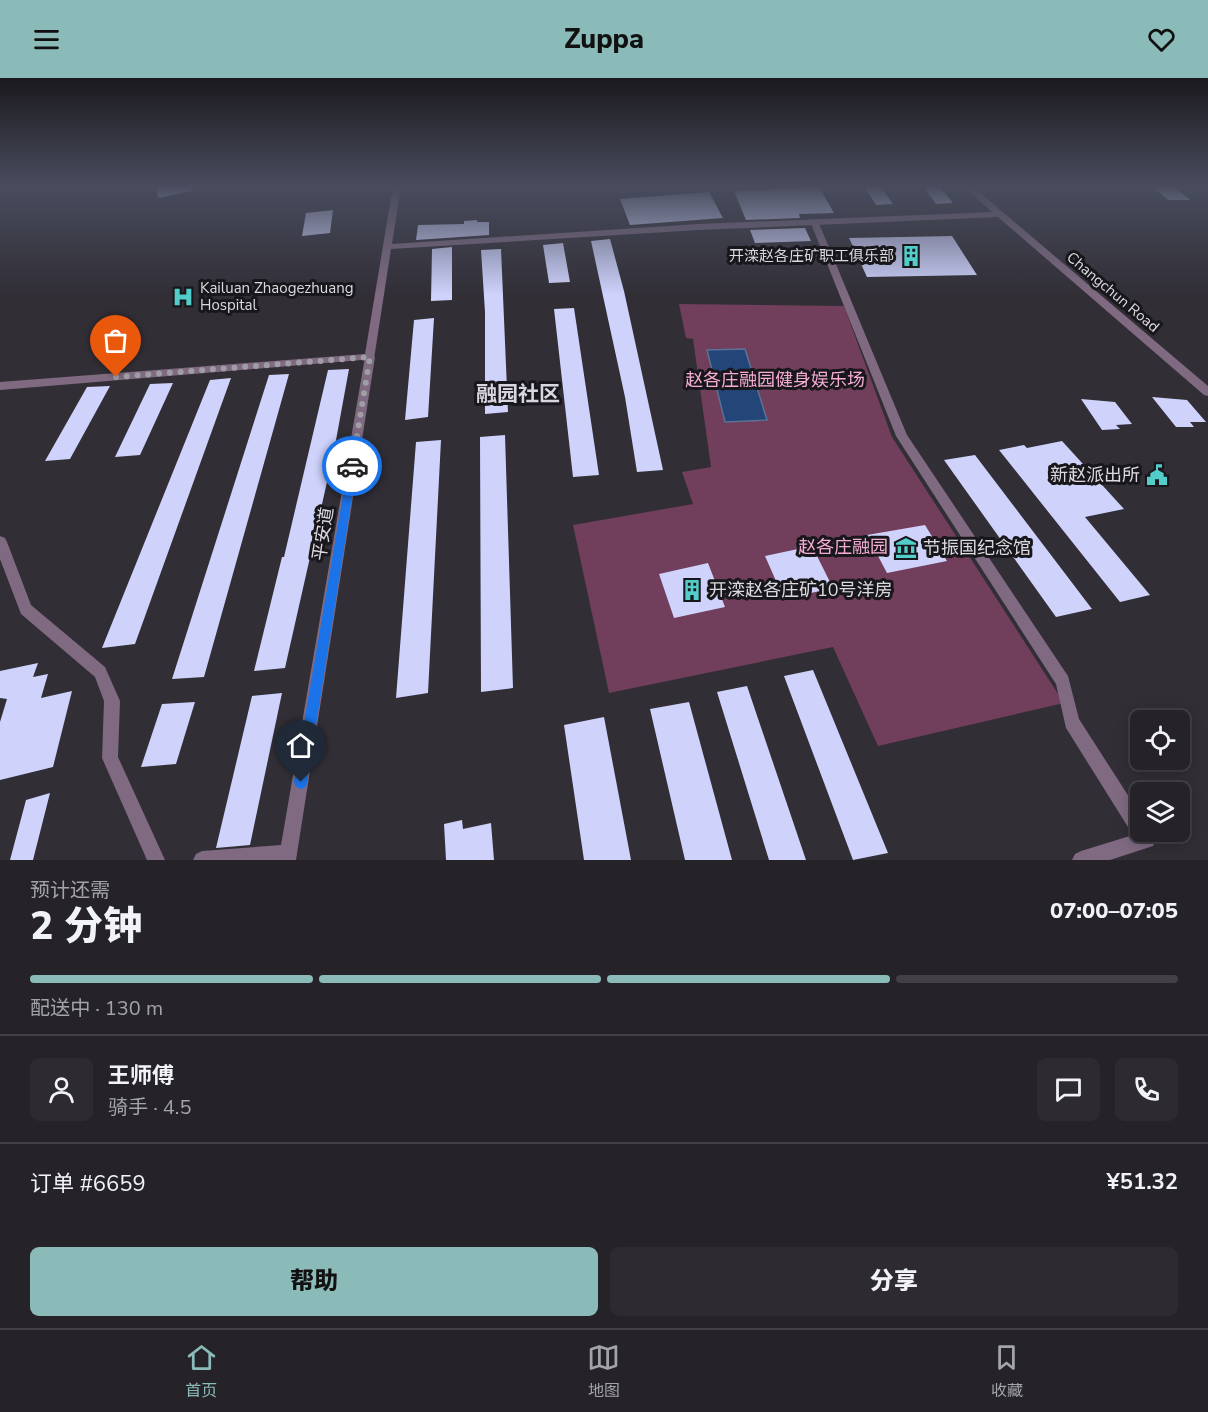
<!DOCTYPE html>
<html lang="zh">
<meta charset="utf-8">
<style>
:root{--surface:#252228;--page:#2d2a30;--text:#f1f3f6;--muted:#a3a4a8;--line:#423f45;--accent:#8bbbb9}
body{margin:0;font-family:"Nunito Sans","Noto Sans SC",sans-serif;background:var(--page);color:var(--text);height:100vh;display:flex;flex-direction:column;font-size:22px;white-space:nowrap}
*{box-sizing:border-box;margin:0}
p{font-size:20px;color:var(--muted)}
.icon{flex:none;width:33px;height:33px;fill:none;stroke:currentColor;stroke-width:2;stroke-linecap:round;stroke-linejoin:round}
.map{position:relative;height:782px;overflow:hidden}
.sheet{display:flex;flex-direction:column;background:var(--surface);flex:1}
.sheet>*{flex:none}
.fabs{position:absolute;left:1130px;top:632px;display:grid;gap:12px}
.fabs a{display:grid;place-items:center;width:60px;height:60px;border-radius:9px;background:var(--surface);box-shadow:0 3px 15px #0003,0 0 0 2px var(--line);font-size:30px}
.pin{position:absolute;display:grid;place-items:center;width:51px;height:51px;color:#fff;margin:-62px -26px;border-radius:50% 50% 50% 0;rotate:-45deg;box-shadow:0 0 6px #0007}
.pin .icon{rotate:45deg}
.courier{position:absolute;display:grid;place-items:center;width:60px;height:60px;margin:-30px;border:4px solid #1a73e8;border-radius:50%;background:#fff;color:#222;box-shadow:0 2px 8px #0007}
.headline em{font-style:normal;font-weight:800}
.headline div{display:flex;flex-direction:column-reverse}
.headline{display:flex;align-items:center;justify-content:space-between;height:102px;padding:0 30px}
h1{font-size:39px;font-weight:800;line-height:45px}
.bar{display:grid;grid-template-columns:repeat(4,1fr);gap:9px 6px;align-content:center;height:72px;padding:0 30px}
.bar i{height:8px;border-radius:4px;background:var(--line)}
.bar .current{background:var(--accent)}
.bar p{grid-column:span 4}
.line{display:flex;align-items:center;gap:15px;padding:0 30px;border-top:2px solid var(--line)}
.line div{flex:1}
.round{display:grid;place-items:center;flex:none;width:63px;height:63px;border-radius:9px;background:var(--page)}
.action{display:flex;gap:12px;margin-top:auto;padding:12px 30px}
.action a{flex:1;height:69px;border-radius:9px;background:var(--accent);color:#111;font-size:24px;font-weight:800;line-height:69px;text-align:center}
.action a+a{background:var(--page);color:var(--text)}
header{display:flex;justify-content:space-between;align-items:center;height:78px;padding:0 30px;background:var(--accent);color:#111;font-size:27px;font-weight:800}
.menu{display:flex;justify-content:space-around;align-items:center;height:84px;border-top:2px solid var(--line);background:var(--surface);font-size:16px;color:var(--muted)}
.menu a{display:grid;justify-items:center;gap:3px}
.menu .current{color:var(--accent)}
.map>svg:first-child{display:block}
.green{fill:#713e5b}
.water{fill:#234577;stroke:#5a7296;stroke-width:1.5}
.building{fill:#cfd3fc}
.lines{fill:none;stroke-linecap:round;stroke-linejoin:round}
.minor{fill:#7f6a81;fill-rule:evenodd}
.tertiary{fill:#7f6a81;fill-rule:evenodd}
.route{fill:#1a73e8}
.done{stroke:#a09ea4;stroke-width:6;stroke-dasharray:0 10.8}
.labels{text-anchor:middle;dominant-baseline:central;stroke-width:6;stroke-linejoin:round;paint-order:stroke}
.far-poi-label{font-size:15px;fill:#dcdadf;stroke:#18171b;text-anchor:end}
.far-street-label{font-size:15px;fill:#dcdadf;stroke:#18171b}
.park-label{font-size:18px;fill:#f6acd4;stroke:#18171b}
.poi-label{font-size:18px;fill:#dcdadf;stroke:#18171b;text-anchor:start}
.street-label{font-size:18px;fill:#dcdadf;stroke:#18171b}
.quarter-label{font-size:21px;font-weight:bold;fill:#d9d5e0;stroke:#18171b}
</style>
<header><svg class="icon" aria-label="menu" viewBox="0 0 24 24"><path d="M4 6h16M4 12h16M4 18h16"/></svg>Zuppa<svg class="icon" aria-label="heart" viewBox="0 0 24 24"><path d="M12 20l-8-8c-3-5 5-10 8-4 3-6 11-1 8 4z"/></svg></header>
<div class="map">
<svg width="1208" height="782" viewBox="0 0 1208 782">
<rect width="100%" height="100%" fill="#312e36"/>
<path class="green" d="M 679,226 L 844,228 L 892,359 L 1064,625 L 878,668 L 833,569 L 609,615 L 573,447 L 693,426 L 682,394 L 711,389 L 693,261 L 686,260 Z"/>
<path class="water" d="M 745,271 L 767,342 L 725,344 L 707,272 Z"/>
<path class="building" d="M 156,108 L 191,108 L 192,113 L 158,120 Z
M 864,108 L 880,108 L 893,126 L 876,127 Z
M 923,108 L 939,108 L 953,125 L 936,126 Z
M 1152,108 L 1174,108 L 1190,122 L 1168,122 Z
M 819,109 L 834,135 L 799,136 L 800,140 L 746,142 L 734,113 Z
M 709,114 L 723,140 L 630,147 L 620,121 Z
M 333,132 L 330,155 L 302,158 L 306,135 Z
M 477,142 L 477,144 L 489,144 L 489,157 L 416,162 L 418,147 L 464,146 L 464,143 Z
M 805,150 L 811,163 L 755,165 L 750,152 Z
M 952,158 L 977,197 L 867,199 L 849,160 Z
M 610,161 L 624,213 L 663,392 L 637,394 L 625,319 L 591,163 Z
M 563,165 L 570,204 L 549,205 L 543,167 Z
M 452,169 L 452,222 L 431,223 L 432,171 Z
M 501,171 L 508,334 L 485,336 L 485,234 L 481,172 Z
M 574,230 L 599,397 L 573,399 L 554,231 Z
M 434,240 L 428,339 L 405,342 L 414,242 Z
M 349,291 L 334,373 L 285,590 L 254,593 L 282,479 L 284,479 L 328,292 Z
M 289,296 L 204,599 L 172,601 L 269,297 Z
M 231,300 L 135,566 L 102,570 L 210,302 Z
M 173,305 L 140,377 L 115,379 L 150,306 Z
M 110,308 L 70,381 L 45,383 L 87,309 Z
M 1152,319 L 1187,322 L 1206,344 L 1190,344 L 1194,349 L 1176,349 Z
M 1081,321 L 1115,324 L 1132,346 L 1116,347 L 1120,351 L 1102,352 Z
M 505,357 L 513,610 L 481,614 L 480,359 Z
M 441,362 L 428,615 L 396,620 L 416,364 Z
M 1062,363 L 1124,431 L 1085,439 L 1150,517 L 1120,524 L 999,372 L 1024,367 L 1027,370 Z
M 975,377 L 1092,531 L 1056,539 L 944,382 Z
M 925,447 L 947,483 L 887,495 L 867,457 Z
M 812,468 L 833,510 L 784,521 L 765,478 Z
M 708,485 L 725,529 L 674,540 L 659,496 Z
M 38,585 L 33,599 L 48,596 L 41,620 L 72,613 L 53,689 L 0,702 L 0,644 L 7,621 L 0,620 L 0,593 Z
M 813,592 L 888,775 L 853,782 L 784,598 Z
M 747,608 L 806,782 L 769,782 L 717,614 Z
M 282,615 L 250,767 L 216,770 L 252,618 Z
M 195,624 L 176,686 L 141,689 L 162,626 Z
M 689,624 L 732,782 L 685,782 L 650,631 Z
M 604,639 L 631,782 L 584,782 L 564,647 Z
M 50,715 L 33,782 L 10,782 L 26,722 Z
M 462,742 L 463,751 L 491,745 L 494,782 L 446,782 L 444,746 Z"/>
<g class="lines">
<path class="minor" d="M 811,141 L 818,143 L 907,357 L 1068,598 L 1079,641 L 1140,736 L 1140,753 L 1151,753 L 1156,762 L 1153,768 L 1110,782 L 1072,782 L 1075,776 L 1081,773 L 1133,757 L 1066,650 L 1056,606 L 896,358 L 810,143 Z
M 370,276 L 375,279 L 296,782 L 193,782 L 196,776 L 202,773 L 281,767 L 365,279 Z
M 0,458 L 5,460 L 7,464 L 31,527 L 105,589 L 120,623 L 118,679 L 165,782 L 147,782 L 102,680 L 104,623 L 95,599 L 21,536 L 0,481 Z"/>
<path class="tertiary" d="M 393,108 L 401,108 L 392,166 L 698,146 L 992,134 L 963,108 L 972,108 L 1208,308 L 1208,318 L 1204,317 L 998,139 L 698,152 L 391,171 L 374,281 L 0,312 L 0,304 L 365,276 Z"/>
</g>
<linearGradient id="sky" x2="0" y2="1"><stop stop-color="#1b191e"/><stop offset="0.5" stop-color="#484c5d"/><stop offset="1" stop-color="#484c5d" stop-opacity="0"/></linearGradient>
<rect width="1208" height="217" fill="url(#sky)"/>
<path class="route" d="M 352,384 L 357,388 L 307,704 L 306,709 L 301,711 L 296,709 L 294,704 L 348,388 Z"/>
<g class="lines">
<path class="done" d="M 116,299 L 370,279 L 352,388"/>
</g>
<defs>
<symbol id="building-bare" viewBox="-9 -9 18 18"><path d="M-4-6H4V6H1V3H-1V6H-4ZM-2.5-4.3h1.7v1.8h-1.7ZM.8-4.3h1.7v1.8H.8ZM-2.5-1h1.7V.8h-1.7ZM.8-1h1.7V.8H.8Z" fill="#53cdca" stroke="#18171b" stroke-width="2.5" paint-order="stroke"/></symbol>
<symbol id="hospital-bare" viewBox="-9 -9 18 18"><path d="M-5-5h3v3.5h4V-5h3V5h-3V1.5h-4V5h-3Z" fill="#53cdca" stroke="#18171b" stroke-width="2.5" paint-order="stroke"/></symbol>
<symbol id="civic-bare" viewBox="-9 -9 18 18"><path d="M-.6-6.5H3V-4.5H.6V-3L4-1V1h2V6H-6V1h2V-1L-.6-3ZM-1.2 2.5V6h2.4V2.5Z" fill="#53cdca" stroke="#18171b" stroke-width="2.5" paint-order="stroke"/></symbol>
<symbol id="museum-bare" viewBox="-9 -9 18 18"><path d="M0-6L6-3V-2H-6V-3ZM-5-1h2V3h-2ZM-1-1h2V3h-2ZM3-1h2V3H3ZM-6 4H6V6H-6Z" fill="#53cdca" stroke="#18171b" stroke-width="2.5" paint-order="stroke"/></symbol>
</defs>
<g fill-rule="evenodd">
<use href="#building-bare" x="896" y="163" width="30" height="30"/>
<use href="#hospital-bare" x="168" y="204" width="30" height="30"/>
<use href="#civic-bare" x="1142" y="382" width="30" height="30"/>
<use href="#museum-bare" x="891" y="455" width="30" height="30"/>
<use href="#building-bare" x="677" y="497" width="30" height="30"/>
</g>
<g class="labels">
<g class="far-poi-label">
<text x="894" y="178">开滦赵各庄矿职工俱乐部</text>
<text x="200" y="210" text-anchor="start">Kailuan Zhaogezhuang<tspan x="200" dy="17">Hospital</tspan></text>
</g>
<g class="far-street-label">
<text transform="translate(1113 214) rotate(40)">Changchun Road</text>
</g>
<g class="park-label">
<text x="775" y="302">赵各庄融园健身娱乐场</text>
<text x="843" y="469">赵各庄融园</text>
</g>
<g class="poi-label">
<text x="1140" y="397" text-anchor="end">新赵派出所</text>
<text x="923" y="470">节振国纪念馆</text>
<text x="709" y="512">开滦赵各庄矿10号洋房</text>
</g>
<g class="street-label">
<text transform="translate(323 456) rotate(-81)">平安道</text>
</g>
<g class="quarter-label">
<text x="518" y="316">融园社区</text>
</g>
</g>
</svg>
<div class="fabs">
<a><svg class="icon" aria-label="locate" viewBox="0 0 24 24"><circle cx="12" cy="12" r="6"/><path d="M12 2v4M12 18v4M2 12h4M18 12h4"/></svg></a>
<a><svg class="icon" aria-label="layers" viewBox="0 0 24 24"><path d="M12 4l9 5-9 5-9-5zM3 14l9 5 9-5"/></svg></a>
</div>
<div class="pin" style="left:116px;top:299px;background:#ea580c"><svg class="icon" aria-label="bag" viewBox="0 0 24 24"><path d="M5 8h14l-1 12H6zM9 8a3 3 0 0 1 6 0"/></svg></div>
<div class="pin" style="left:301px;top:704px;background:#1f2937"><svg class="icon" aria-label="home" viewBox="0 0 24 24"><path d="M3 11l9-7 9 7M6 9v11h12V9"/></svg></div>
<div class="courier" style="left:352px;top:388px"><svg class="icon" aria-label="car" viewBox="0 0 24 24"><path d="M5 17H2v-5l4-1 3-4h7l3 4 3 1v5h-3M9 17h6M6 11h13"/><circle cx="7" cy="17" r="2"/><circle cx="17" cy="17" r="2"/></svg></div>
</div>
<section class="sheet">
<div class="headline"><div><h1>2 分钟</h1><p>预计还需</p></div><em>07:00–07:05</em></div>
<div class="bar"><i class="current"></i><i class="current"></i><i class="current"></i><i></i><p>配送中 · 130 m</p></div>
<div class="line" style="height:108px"><a class="round"><svg class="icon" aria-label="person" viewBox="0 0 24 24"><circle cx="12" cy="8" r="4"/><path d="M4 21q1-7 8-7t8 7"/></svg></a><div><b>王师傅</b><p>骑手 · 4.5</p></div><a class="round"><svg class="icon" aria-label="chat" viewBox="0 0 24 24"><path d="M4 5h16v11H9l-5 4z"/></svg></a><a class="round"><svg class="icon" aria-label="phone" viewBox="0 0 24 24"><path d="M5 4h4l2 5-3 2q2 4 5 5l2-3 5 2v4C11 20 4 13 5 4z"/></svg></a></div>
<div class="line" style="height:78px"><div>订单 #6659</div><b>¥51.32</b></div>
<div class="action"><a>帮助</a><a>分享</a></div>
</section>
<nav class="menu">
<a class="current"><svg class="icon" aria-label="home" viewBox="0 0 24 24"><path d="M3 11l9-7 9 7M6 9v11h12V9"/></svg>首页</a>
<a><svg class="icon" aria-label="map" viewBox="0 0 24 24"><path d="M3 6l6-2 6 2 6-2v14l-6 2-6-2-6 2zM9 4v14M15 6v14"/></svg>地图</a>
<a><svg class="icon" aria-label="saved" viewBox="0 0 24 24"><path d="M7 4h10v16l-5-4-5 4z"/></svg>收藏</a>
</nav>
